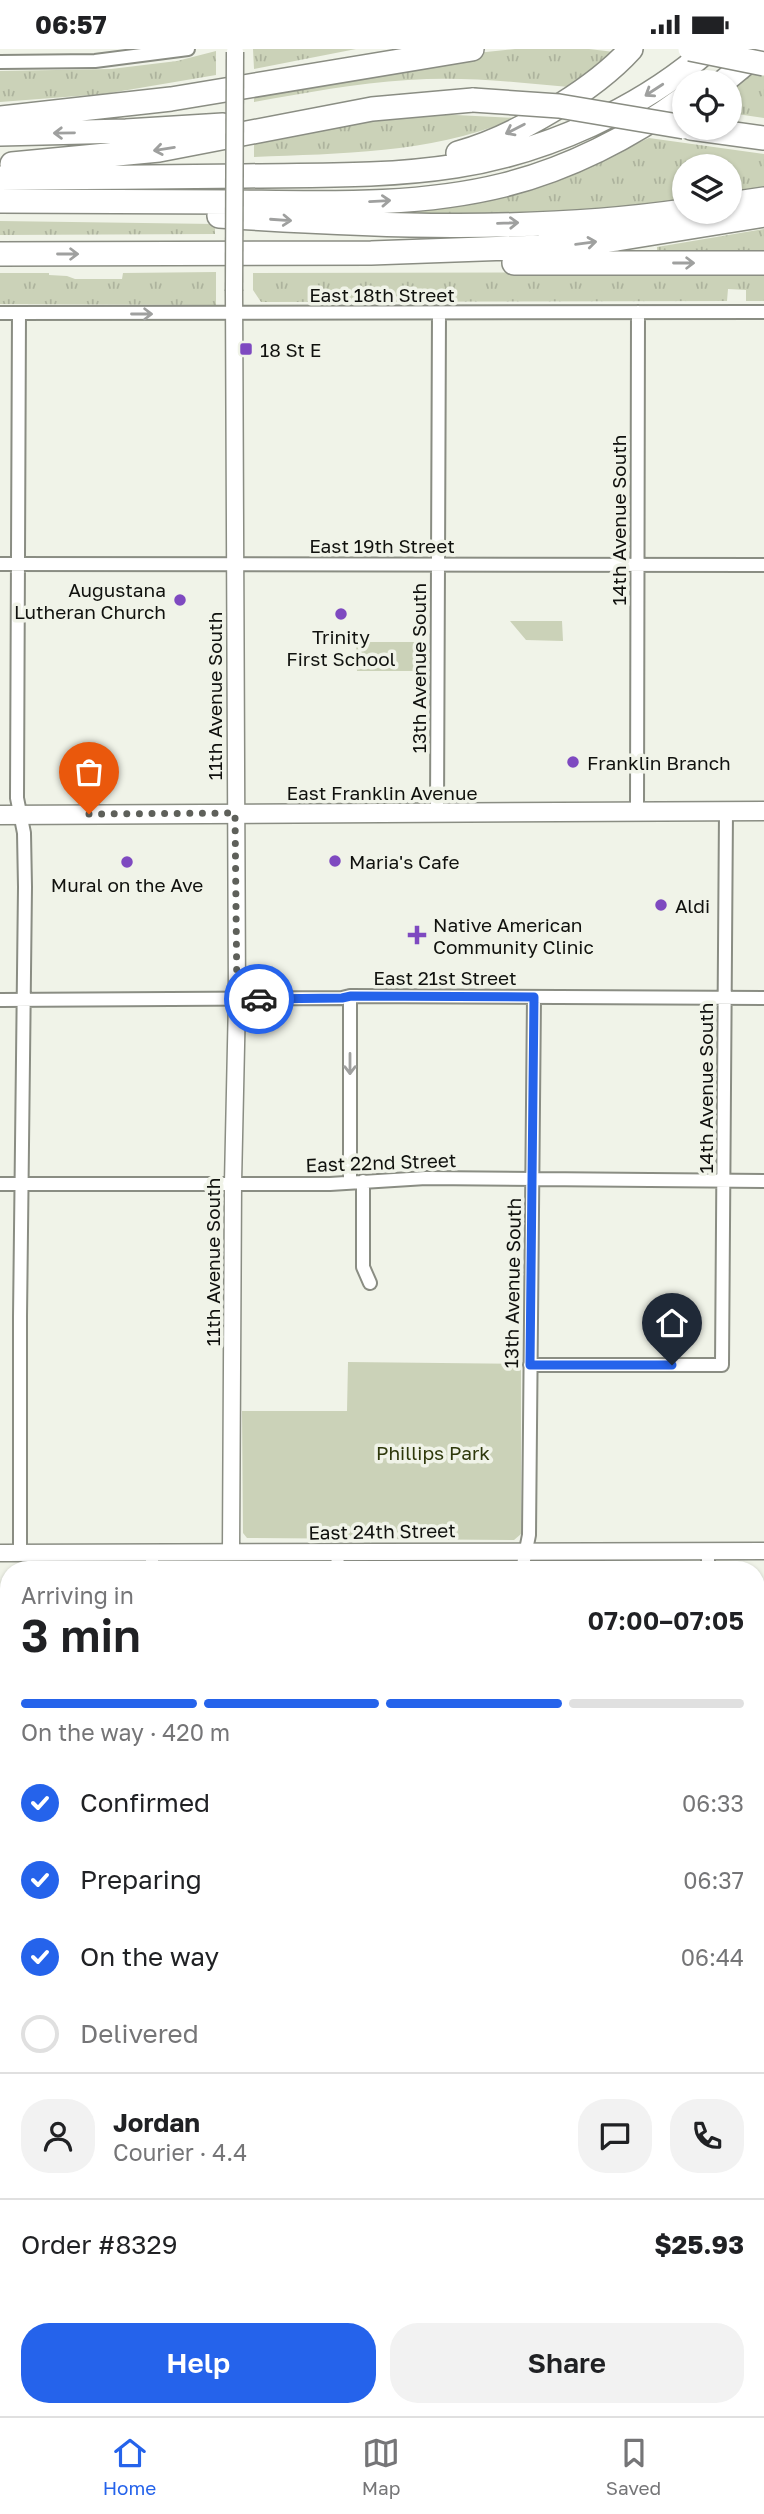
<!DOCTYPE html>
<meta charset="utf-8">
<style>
:root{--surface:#fff;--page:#f2f2f2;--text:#202124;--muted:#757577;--line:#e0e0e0;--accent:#2563eb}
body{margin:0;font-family:"Golos Text",sans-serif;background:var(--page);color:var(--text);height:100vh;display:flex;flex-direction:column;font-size:26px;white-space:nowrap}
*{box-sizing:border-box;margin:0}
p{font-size:23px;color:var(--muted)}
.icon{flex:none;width:38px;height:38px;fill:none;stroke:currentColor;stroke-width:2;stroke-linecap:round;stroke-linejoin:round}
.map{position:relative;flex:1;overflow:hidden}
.sheet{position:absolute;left:0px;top:1512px;width:765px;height:856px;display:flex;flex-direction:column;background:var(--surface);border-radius:28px 28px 0 0;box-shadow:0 2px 5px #0004}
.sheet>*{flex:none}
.buttons{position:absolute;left:672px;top:21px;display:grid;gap:14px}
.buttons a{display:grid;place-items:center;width:70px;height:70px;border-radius:50%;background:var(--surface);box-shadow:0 2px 5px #0004;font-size:35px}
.pin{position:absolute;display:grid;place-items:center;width:60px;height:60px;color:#fff;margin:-72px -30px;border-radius:50% 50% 50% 0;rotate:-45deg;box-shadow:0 0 7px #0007}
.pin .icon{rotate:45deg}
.courier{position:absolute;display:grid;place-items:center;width:70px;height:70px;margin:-35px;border:5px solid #2563eb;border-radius:50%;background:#fff;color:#222;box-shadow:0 2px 9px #0007}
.headline em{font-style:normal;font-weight:600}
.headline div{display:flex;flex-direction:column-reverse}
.headline{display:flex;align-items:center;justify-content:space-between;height:119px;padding:0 21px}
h1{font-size:46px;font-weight:600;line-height:52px}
.bar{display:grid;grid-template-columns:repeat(4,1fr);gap:10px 7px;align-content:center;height:84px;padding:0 21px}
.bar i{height:9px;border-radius:5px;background:var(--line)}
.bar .selected{background:var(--accent)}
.bar p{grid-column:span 4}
.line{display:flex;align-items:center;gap:18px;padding:0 21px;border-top:2px solid var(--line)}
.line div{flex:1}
.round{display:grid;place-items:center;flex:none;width:74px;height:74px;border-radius:28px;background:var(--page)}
ol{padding:0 21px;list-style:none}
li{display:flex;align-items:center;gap:21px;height:77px}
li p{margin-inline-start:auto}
li .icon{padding:7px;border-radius:50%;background:var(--accent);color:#fff;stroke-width:4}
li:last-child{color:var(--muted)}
li i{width:38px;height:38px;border:4px solid var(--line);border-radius:50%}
.button{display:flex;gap:14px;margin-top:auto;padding:14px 21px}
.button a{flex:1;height:80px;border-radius:28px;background:var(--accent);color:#fff;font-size:28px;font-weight:600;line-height:80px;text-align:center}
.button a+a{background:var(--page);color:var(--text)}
.status{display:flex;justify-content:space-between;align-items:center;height:49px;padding:0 35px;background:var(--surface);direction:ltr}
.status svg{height:19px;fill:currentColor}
.menu{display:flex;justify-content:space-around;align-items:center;height:98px;border-top:2px solid var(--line);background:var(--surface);font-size:19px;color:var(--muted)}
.menu a{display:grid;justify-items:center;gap:4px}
.menu .selected{color:var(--accent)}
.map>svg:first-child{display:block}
.grass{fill:url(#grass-tufts)}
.park{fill:#cbd2b8}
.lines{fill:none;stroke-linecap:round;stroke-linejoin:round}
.minor-casing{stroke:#8a8d83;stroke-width:16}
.tertiary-casing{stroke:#8a8d83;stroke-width:19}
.secondary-casing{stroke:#8a8d83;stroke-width:21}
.motorway-casing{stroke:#8a8d83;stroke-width:26}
.minor{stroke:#fff;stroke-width:12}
.tertiary{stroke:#fff;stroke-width:16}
.secondary{stroke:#fff;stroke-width:18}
.motorway{stroke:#fff;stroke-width:23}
.tertiary-bridge-casing{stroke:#8a8d83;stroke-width:19;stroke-linecap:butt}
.motorway-bridge-casing{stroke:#8a8d83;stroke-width:26;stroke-linecap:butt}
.tertiary-bridge{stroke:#fff;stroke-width:16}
.motorway-bridge{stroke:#fff;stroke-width:23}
.oneway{stroke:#9fa09f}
.done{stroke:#5e605a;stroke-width:7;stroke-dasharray:0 12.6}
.route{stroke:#2563eb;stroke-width:9}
.poi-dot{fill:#7e49c0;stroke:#f0f3e8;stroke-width:2.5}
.labels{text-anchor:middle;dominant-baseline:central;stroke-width:7;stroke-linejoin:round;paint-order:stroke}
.street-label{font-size:19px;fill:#10110e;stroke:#f0f3e8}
.poi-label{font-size:19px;fill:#10110e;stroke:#f0f3e8;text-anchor:start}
.park-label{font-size:19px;fill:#2e380b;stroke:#f0f3e8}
</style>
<div class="status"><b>06:57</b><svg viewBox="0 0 49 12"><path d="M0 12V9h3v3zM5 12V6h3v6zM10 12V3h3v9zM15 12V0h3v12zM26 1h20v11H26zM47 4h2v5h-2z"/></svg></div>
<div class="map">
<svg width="764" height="2367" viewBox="0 0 764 2367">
<defs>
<pattern id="grass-tufts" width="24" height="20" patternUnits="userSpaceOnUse" patternTransform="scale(1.75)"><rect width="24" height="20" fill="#cbd2b8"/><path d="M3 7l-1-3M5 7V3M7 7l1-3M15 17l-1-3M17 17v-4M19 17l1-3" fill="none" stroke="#adb39d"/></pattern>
</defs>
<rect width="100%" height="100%" fill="#f0f3e8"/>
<path class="grass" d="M 253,0 L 356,0 L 254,20 Z
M 515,0 L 589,0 L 614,3 L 599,17 L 569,38 C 515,33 462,27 408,31 C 356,34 305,44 254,53 L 254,41 L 467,5 Z
M 216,2 L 216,26 L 104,45 L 0,53 L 0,22 L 111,20 L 177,12 Z
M 750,22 L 764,24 L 764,69 L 730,64 L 730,38 Z
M 436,65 L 516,69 C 431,105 344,104 254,108 L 254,89 L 360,73 Z
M 649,89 L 764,105 L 764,140 L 730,147 L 730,117 L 684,117 L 684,155 L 624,163 L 337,169 L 573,123 Z
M 0,172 L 215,175 L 215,185 L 0,186 Z
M 764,180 L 764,202 L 657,202 L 657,198 Z
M 216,223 L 216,256 L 0,255 L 0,224 L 49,224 L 49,226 L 67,227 L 75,230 L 122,230 L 123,224 Z
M 764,223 L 764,252 L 746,252 L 746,241 L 728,240 L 727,252 L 261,253 L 253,241 L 253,224 Z"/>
<path class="park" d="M 510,572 L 562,572 L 563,592 L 526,591 Z
M 356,593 L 416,593 L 416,622 L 357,622 Z
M 348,1313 L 521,1315 L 521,1485 L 514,1491 L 247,1489 L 243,1484 L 242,1362 L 347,1362 Z
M 0,2260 L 9,2260 L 9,2359 L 317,2359 L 317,2367 L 0,2367 Z"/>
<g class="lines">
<defs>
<path id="minor" d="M 0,13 L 95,12 L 188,0
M 0,264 L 764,263
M 19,264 L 17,749 L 24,784 L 25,838 L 20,1268 L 20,1504
M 0,515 L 764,516
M 637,762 L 638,263
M 437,763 L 439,264
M 0,951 L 342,949 L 350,947 L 764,949
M 350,1132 L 350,947
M 363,1132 L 363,1218 L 370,1234
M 0,1135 L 330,1135 L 426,1129 L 764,1132
M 530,1316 L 722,1316 L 726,762
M 708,1502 L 708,1521
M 152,1521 L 152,1504
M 337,1521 L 338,1504
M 522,1521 L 529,1486 L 534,948
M 756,1868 L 764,1867
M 0,1870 L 9,1870
M 331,2367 L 331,2359
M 518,2367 L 518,2359
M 702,2367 L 702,2359"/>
<path id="tertiary" d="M 231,1503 L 233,1134 L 237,951 L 234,242
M 0,1504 L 764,1502
M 756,2240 L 764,2240
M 0,2241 L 9,2241"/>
<path id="secondary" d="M 0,766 L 764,762"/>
<path id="motorway" d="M 723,33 L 763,0
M 0,69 L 171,50 L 472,0
M 691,79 L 764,89
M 0,85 L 126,82 L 223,76
M 458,104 C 513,89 593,42 631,0
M 12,115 L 159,101 L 372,60 L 473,51
M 0,129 C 81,129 163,128 244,127 C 315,126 386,128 456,117 C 546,103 641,60 709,0
M 0,152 C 78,152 156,152 234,153 C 323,154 416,158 504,136 C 568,120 631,88 684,49
M 730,155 L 764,150
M 219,167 C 373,177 531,184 684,162
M 0,205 L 371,204 L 540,198 L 617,190 L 764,166
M 514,214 L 764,214"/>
</defs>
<use href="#minor" class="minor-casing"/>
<use href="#tertiary" class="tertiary-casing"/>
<use href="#secondary" class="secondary-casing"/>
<use href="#motorway" class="motorway-casing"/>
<use href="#minor" class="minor"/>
<use href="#tertiary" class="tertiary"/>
<use href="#secondary" class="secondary"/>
<use href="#motorway" class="motorway"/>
<defs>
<path id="tertiary-bridge" d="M 234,242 L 235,3"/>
<path id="motorway-bridge" d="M 690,0 L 764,15
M 473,51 L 559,57 L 684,78"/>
</defs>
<use href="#tertiary-bridge" class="tertiary-bridge-casing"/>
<use href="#motorway-bridge" class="motorway-bridge-casing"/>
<use href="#tertiary-bridge" class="tertiary-bridge"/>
<use href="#motorway-bridge" class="motorway-bridge"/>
</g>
<defs><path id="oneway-shaft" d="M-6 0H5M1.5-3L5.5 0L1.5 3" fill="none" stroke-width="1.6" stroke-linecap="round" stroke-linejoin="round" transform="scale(1.75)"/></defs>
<g class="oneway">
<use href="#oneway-shaft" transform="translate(654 41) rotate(147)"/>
<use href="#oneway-shaft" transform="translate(515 80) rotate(153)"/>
<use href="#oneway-shaft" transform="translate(64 84) rotate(179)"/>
<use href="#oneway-shaft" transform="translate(164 100) rotate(171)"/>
<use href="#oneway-shaft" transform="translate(380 152) rotate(-3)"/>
<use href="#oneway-shaft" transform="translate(281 171) rotate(4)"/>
<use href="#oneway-shaft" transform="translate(508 174) rotate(-2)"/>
<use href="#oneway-shaft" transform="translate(586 194) rotate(-7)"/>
<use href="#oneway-shaft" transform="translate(68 205)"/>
<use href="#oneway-shaft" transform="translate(684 214)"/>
<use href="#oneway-shaft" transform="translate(142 265)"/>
<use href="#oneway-shaft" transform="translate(350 1015) rotate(90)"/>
</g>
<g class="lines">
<path class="done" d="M 89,765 L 235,764 L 237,951 L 259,950"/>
<path class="route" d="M 259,950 L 342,949 L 351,947 L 534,948 L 530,1316 L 672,1316"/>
</g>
<g class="poi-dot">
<rect x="239" y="293" width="14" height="14" rx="3.5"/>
<circle cx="180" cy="551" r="7"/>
<circle cx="341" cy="565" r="7"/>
<circle cx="573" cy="713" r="7"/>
<circle cx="335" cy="812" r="7"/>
<circle cx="127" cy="813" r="7"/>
<circle cx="661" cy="856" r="7"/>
<path d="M413.5 875.5h7v7h7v7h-7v7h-7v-7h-7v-7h7z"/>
</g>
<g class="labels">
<g class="street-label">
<text x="382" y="245">East 18th Street</text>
<text transform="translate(618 471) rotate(-90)">14th Avenue South</text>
<text x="382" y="496">East 19th Street</text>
<text transform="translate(418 619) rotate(-90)">13th Avenue South</text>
<text transform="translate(214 647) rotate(-90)">11th Avenue South</text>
<text x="382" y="743">East Franklin Avenue</text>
<text x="445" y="928">East 21st Street</text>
<text transform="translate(705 1039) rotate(-90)">14th Avenue South</text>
<text transform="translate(381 1113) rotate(-2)">East 22nd Street</text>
<text transform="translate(212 1213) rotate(-90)">11th Avenue South</text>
<text transform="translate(512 1234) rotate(-89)">13th Avenue South</text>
<text transform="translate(382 1482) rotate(-1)">East 24th Street</text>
</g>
<g class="poi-label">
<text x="260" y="300">18 St E</text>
<text x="166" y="540" text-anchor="end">Augustana<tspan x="166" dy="22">Lutheran Church</tspan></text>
<text x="341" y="587" text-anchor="middle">Trinity<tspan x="341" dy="22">First School</tspan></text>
<text x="587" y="713">Franklin Branch</text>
<text x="349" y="812">Maria's Cafe</text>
<text x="127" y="835" text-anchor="middle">Mural on the Ave</text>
<text x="675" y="856">Aldi</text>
<text x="433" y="875">Native American<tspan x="433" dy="22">Community Clinic</tspan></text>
</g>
<g class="park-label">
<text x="433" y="1403">Phillips Park</text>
</g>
</g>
</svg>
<div class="buttons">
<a><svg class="icon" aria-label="locate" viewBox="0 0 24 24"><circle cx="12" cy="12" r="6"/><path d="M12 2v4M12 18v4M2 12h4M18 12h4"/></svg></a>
<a><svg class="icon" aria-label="layers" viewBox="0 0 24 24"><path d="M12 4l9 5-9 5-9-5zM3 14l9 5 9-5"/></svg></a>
</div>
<div class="pin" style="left:89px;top:765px;background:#ea580c"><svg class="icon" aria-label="bag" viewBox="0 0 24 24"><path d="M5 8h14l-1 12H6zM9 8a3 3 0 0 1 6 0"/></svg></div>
<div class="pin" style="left:672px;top:1316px;background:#1f2937"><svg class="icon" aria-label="home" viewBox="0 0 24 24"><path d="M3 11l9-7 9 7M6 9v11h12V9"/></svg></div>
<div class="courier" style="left:259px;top:950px"><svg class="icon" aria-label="car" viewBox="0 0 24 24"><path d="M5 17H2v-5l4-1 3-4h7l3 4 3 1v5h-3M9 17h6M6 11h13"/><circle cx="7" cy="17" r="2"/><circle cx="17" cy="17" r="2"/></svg></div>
<section class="sheet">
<div class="headline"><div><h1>3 min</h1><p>Arriving in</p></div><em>07:00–07:05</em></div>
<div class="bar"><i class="selected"></i><i class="selected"></i><i class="selected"></i><i></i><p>On the way · 420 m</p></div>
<ol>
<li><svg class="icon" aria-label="check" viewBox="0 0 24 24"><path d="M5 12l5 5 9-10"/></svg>Confirmed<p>06:33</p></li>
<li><svg class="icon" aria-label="check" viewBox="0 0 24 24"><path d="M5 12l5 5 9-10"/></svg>Preparing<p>06:37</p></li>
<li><svg class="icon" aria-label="check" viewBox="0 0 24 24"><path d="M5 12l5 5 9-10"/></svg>On the way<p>06:44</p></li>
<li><i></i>Delivered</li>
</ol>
<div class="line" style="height:126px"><a class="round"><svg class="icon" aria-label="person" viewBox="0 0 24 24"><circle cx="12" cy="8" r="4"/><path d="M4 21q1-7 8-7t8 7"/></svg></a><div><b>Jordan</b><p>Courier · 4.4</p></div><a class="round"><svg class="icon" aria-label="chat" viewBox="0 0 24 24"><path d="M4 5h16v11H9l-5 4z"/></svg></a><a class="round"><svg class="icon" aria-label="phone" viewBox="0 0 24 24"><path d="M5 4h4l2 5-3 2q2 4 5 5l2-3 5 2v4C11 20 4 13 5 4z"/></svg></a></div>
<div class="line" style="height:91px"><div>Order #8329</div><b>$25.93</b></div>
<div class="button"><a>Help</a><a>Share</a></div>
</section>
</div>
<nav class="menu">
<a class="selected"><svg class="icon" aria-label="home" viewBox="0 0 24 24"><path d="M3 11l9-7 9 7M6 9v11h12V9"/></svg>Home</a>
<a><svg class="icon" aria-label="map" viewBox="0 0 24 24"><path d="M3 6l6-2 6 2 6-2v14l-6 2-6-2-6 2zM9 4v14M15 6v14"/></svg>Map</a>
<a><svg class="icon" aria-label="saved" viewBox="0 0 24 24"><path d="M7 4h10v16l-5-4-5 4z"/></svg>Saved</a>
</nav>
